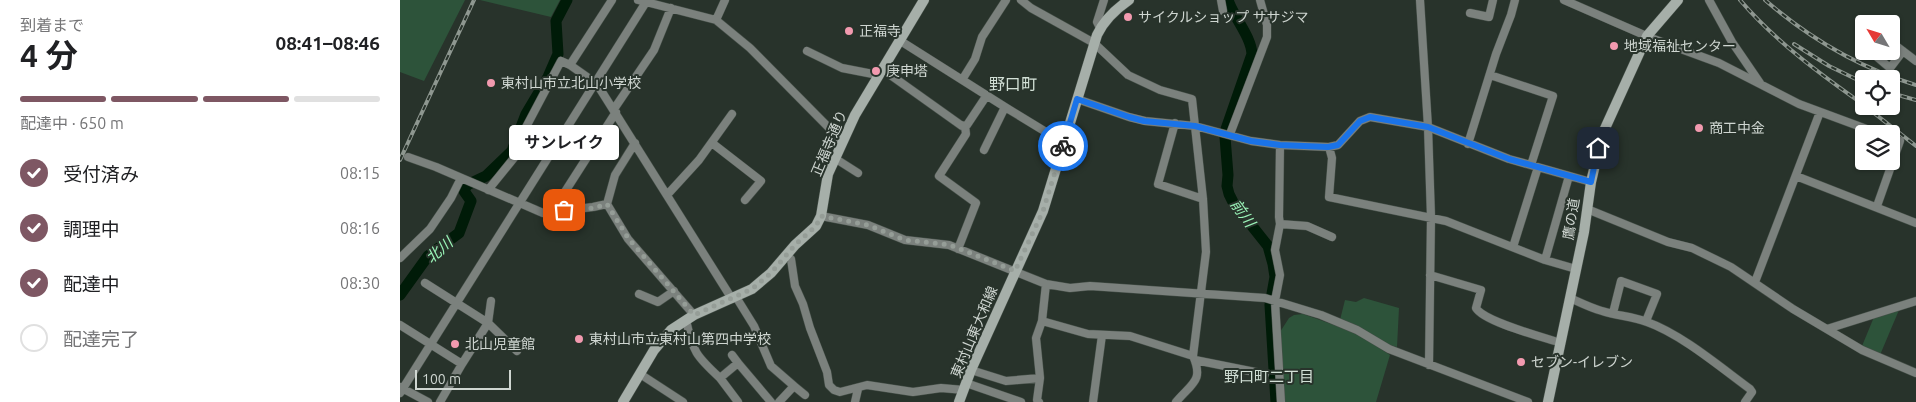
<!DOCTYPE html>
<html lang="ja">
<meta charset="utf-8">
<style>
:root{--surface:#fff;--page:#f2f2f2;--text:#202124;--muted:#757577;--line:#e0e0e0;--accent:#7e5763}
body{margin:0;font-family:Ubuntu,"Noto Sans JP",sans-serif;background:var(--page);color:var(--text);height:100vh;display:flex;flex-direction:column;font-size:19px;white-space:nowrap}
*{box-sizing:border-box;margin:0}
p{font-size:16px;color:var(--muted)}
.icon{flex:none;width:28px;height:28px;fill:none;stroke:currentColor;stroke-width:2;stroke-linecap:round;stroke-linejoin:round}
.map{position:relative;flex:1;overflow:hidden}
.drawer{display:flex;flex-direction:column;background:var(--surface);width:400px}
.drawer>*{flex:none}
.needle{width:32px;rotate:308deg}
.tools{position:absolute;left:1455px;top:15px;display:grid;gap:10px}
.tools a{display:grid;place-items:center;width:45px;height:45px;border-radius:5px;background:var(--surface);box-shadow:0 1px 4px #0004;font-size:25px}
.scale{position:absolute;left:15px;bottom:12px;width:96px;box-sizing:border-box;padding-left:5px;border:2px solid #cfd6d1;border-top:0;font-size:14px;line-height:18px;white-space:nowrap;color:#cfd6d1;-webkit-text-stroke:4px #28332b;paint-order:stroke}
.pin{position:absolute;display:grid;place-items:center;width:42px;height:42px;color:#fff;margin:-21px;border-radius:10px;box-shadow:0 2px 8px #0006}
.courier{position:absolute;display:grid;place-items:center;width:50px;height:50px;margin:-25px;border:4px solid #1a73e8;border-radius:50%;background:#fff;color:#222;box-shadow:0 1px 6px #0007}
.bubble{position:absolute;height:35px;border-radius:5px;background:var(--surface);box-shadow:0 1px 4px #0004;font-size:16px;font-weight:700;line-height:35px;text-align:center}
.summary em{font-style:normal;font-weight:700}
.summary div{display:flex;flex-direction:column-reverse}
.summary{display:flex;align-items:center;justify-content:space-between;height:85px;padding:0 20px}
h1{font-size:32px;font-weight:700;line-height:38px}
.bar{display:grid;grid-template-columns:repeat(4,1fr);gap:8px 5px;align-content:center;height:60px;padding:0 20px}
.bar i{height:6px;border-radius:4px;background:var(--line)}
.bar .on{background:var(--accent)}
.bar p{grid-column:span 4}
ol{padding:0 20px;list-style:none}
li{display:flex;align-items:center;gap:15px;height:55px}
li p{margin-inline-start:auto}
li .icon{padding:5px;border-radius:50%;background:var(--accent);color:#fff;stroke-width:4}
li:last-child{color:var(--muted)}
li i{width:28px;height:28px;border:2px solid var(--line);border-radius:50%}
main{display:flex;flex:1;min-height:0}
.map>svg:first-child{display:block}
.green{fill:#2d533a}
.lines{fill:none;stroke-linecap:round;stroke-linejoin:round}
.river{stroke:#001b08;stroke-width:11}
.street-casing{stroke:#465049;stroke-width:9}
.secondary-casing{stroke:#465049;stroke-width:11}
.street{stroke:#7b817d;stroke-width:8}
.secondary{stroke:#a6afa9;stroke-width:10}
.rail-casing{stroke:#8e9790;stroke-width:4}
.rail{stroke:#28332b;stroke-width:2;stroke-dasharray:5.5;stroke-linecap:butt}
.done{stroke:#959d97;stroke-width:5;stroke-dasharray:0 9}
.route{stroke:#1a73e8;stroke-width:6}
.poi-dot{fill:#f29aaf;stroke:#28332b;stroke-width:2}
.labels{text-anchor:middle;dominant-baseline:central;stroke-width:4;stroke-linejoin:round;paint-order:stroke}
.poi-label{font-size:14px;fill:#cfd6d1;stroke:#28332b;text-anchor:start}
.street-label{font-size:14px;fill:#cfd6d1;stroke:#28332b}
.water-label{font-size:15px;font-style:italic;fill:#9af4b8;stroke:#28332b}
.neighbourhood-label{font-size:15px;fill:#d2e0d6;stroke:#28332b}
.quarter-label{font-size:16px;fill:#d2e0d6;stroke:#28332b}
</style>
<main>
<section class="drawer">
<div class="summary"><div><h1>4 分</h1><p>到着まで</p></div><em>08:41–08:46</em></div>
<div class="bar"><i class="on"></i><i class="on"></i><i class="on"></i><i></i><p>配達中 · 650 m</p></div>
<ol>
<li><svg class="icon" aria-label="check" viewBox="0 0 24 24"><path d="M5 12l5 5 9-10"/></svg>受付済み<p>08:15</p></li>
<li><svg class="icon" aria-label="check" viewBox="0 0 24 24"><path d="M5 12l5 5 9-10"/></svg>調理中<p>08:16</p></li>
<li><svg class="icon" aria-label="check" viewBox="0 0 24 24"><path d="M5 12l5 5 9-10"/></svg>配達中<p>08:30</p></li>
<li><i></i>配達完了</li>
</ol>
</section>
<div class="map">
<svg width="1516" height="402" viewBox="0 0 1516 402">
<rect width="100%" height="100%" fill="#28332b"/>
<path class="green" d="M 0,0 L 65,0 L 24,81 L 0,72 Z
M 80,0 L 160,0 L 151,17 Z
M 964,298 L 999,308 L 997,347 L 984,344 L 940,320 L 945,300 L 956,302 Z
M 1499,310 L 1480,355 L 1462,346 L 1474,317 Z
M 903,314 L 957,333 L 990,355 L 976,402 L 885,402 L 880,332 L 889,318 L 894,315 Z"/>
<g class="lines">
<path class="river" d="M 828,0 C 834,18 851,36 852,54 L 826,129 L 825,137 L 828,175 L 827,186 L 829,194 L 833,202 L 868,246 L 873,264 L 875,277 L 870,305 L 876,402
M 0,295 L 28,256 L 59,233 L 71,201 L 64,191 L 67,185 L 86,176 L 112,151 L 126,114 L 148,77 L 158,54 L 156,21 L 167,0"/>
<defs>
<path id="street" d="M 238,0 L 316,20 L 350,48 L 443,142
M 621,0 L 631,8 L 694,43 L 728,75 L 760,90 L 792,99 L 803,199 L 806,252 L 793,356 C 804,381 792,383 776,402
M 821,0 L 823,11
M 1020,0 L 1028,127 L 1031,217 L 1029,365
M 1164,0 L 1251,38 L 1319,63 L 1399,104 L 1480,134
M 1309,0 L 1332,42 L 1360,83
M 1070,13 L 1089,17 L 1093,0
M 316,20 L 325,0
M 700,28 L 697,22 L 704,0
M 499,40 L 605,107 L 664,143
M 1491,42 L 1516,61
M 407,51 L 442,68 L 478,75
M 1470,51 L 1490,68 L 1503,51
M 170,65 L 212,0
M 482,69 L 562,126 L 567,125 L 587,95
M 1090,75 L 1153,96 L 1131,165
M 562,80 L 575,59 L 582,37 L 606,0
M 677,99 L 729,117 L 745,121 L 795,126 L 851,141 L 880,145 L 929,147 L 938,145 L 960,121 L 970,117 L 1028,127 L 1109,159 L 1191,182
M 214,109 L 254,50 L 271,8
M 775,123 L 758,184 L 803,199
M 830,134 L 867,37 L 867,25 L 860,0
M 235,143 L 215,175 L 207,204 L 228,239 L 294,315
M 312,143 L 361,181 L 345,200
M 1068,144 L 1096,54 L 1111,15 L 1115,0
M 880,145 L 879,217 L 880,224 L 875,250 L 880,275 L 875,301 L 881,402
M 929,147 L 932,158 L 929,197 L 1046,221 L 1145,260 L 1176,269
M 584,150 L 605,107
M 8,157 L 36,167 L 143,213 L 193,207 L 207,204
M 436,159 L 458,173
M 1396,176 L 1516,223
M 88,190 L 114,158 L 120,148 L 125,129 L 161,61 L 170,65 L 197,84 L 332,299
M 267,195 L 299,160 L 332,114
M 1477,206 L 1500,141 L 1491,138
M 1187,209 L 1268,242 L 1292,248 L 1331,267 L 1393,309 L 1462,350 L 1516,373
M 152,212 L 216,112
M 421,216 L 468,225 L 505,240 L 549,245 L 646,284 L 670,288 L 690,286 L 865,298 L 921,315 L 957,330 L 989,349 L 1128,402
M 880,224 L 907,226 L 932,237
M 1113,247 L 1138,167
M 558,249 L 576,203 L 539,176 L 566,134 L 565,126
M 386,255 L 391,259 L 395,286 L 403,304 L 410,328 L 427,372 L 429,385 L 434,390 L 440,392 L 467,385 L 513,392 L 541,388 L 564,390
M 0,258 L 30,229 L 51,198 L 61,178
M 1145,260 L 1169,176
M 1030,275 L 1081,290 L 1076,308 C 1084,322 1143,337 1161,343
M 1355,282 L 1420,112
M 25,283 L 88,323 L 117,351
M 239,294 L 258,302 L 274,291
M 336,297 L 354,326 L 371,366 L 394,386
M 1170,298 C 1181,303 1191,308 1202,311 C 1217,316 1232,316 1247,322 C 1281,334 1320,367 1350,389 L 1352,392 L 1345,402
M 1213,313 L 1221,281 L 1257,294 L 1246,321
M 286,320 C 293,352 296,356 320,378
M 642,321 L 688,334 L 730,336 L 793,356
M 0,325 L 62,364 L 88,323 L 91,301
M 1427,329 L 1516,301
M 332,355 L 338,363
M 795,360 L 865,374
M 571,370 L 606,381 L 640,378
M 240,374 L 283,402
M 566,383 L 621,402
M 0,387 L 28,402
M 0,393 L 246,2
M 40,402 L 62,364
M 338,402 L 320,378 L 338,363 L 371,402
M 379,402 L 394,386 L 405,395
M 455,402 L 458,389
M 639,402 L 637,400 L 640,378 L 636,338 L 642,321 L 646,284
M 693,402 L 702,335"/>
<path id="secondary" d="M 223,402 L 254,350 L 271,330 L 294,315 L 352,289 L 371,273 L 395,245 L 416,226 L 421,216 L 428,174 L 455,115 L 524,0
M 559,402 L 571,370 L 643,211 L 697,35 C 704,20 716,9 729,0
M 1148,402 L 1184,232 L 1191,182 L 1202,135 L 1247,36 L 1278,0"/>
</defs>
<use href="#street" class="street-casing"/>
<use href="#secondary" class="secondary-casing"/>
<use href="#street" class="street"/>
<use href="#secondary" class="secondary"/>
<defs>
<path id="rail" d="M 1340,0 C 1375,41 1420,74 1464,105
M 1365,0 C 1409,38 1460,68 1516,85
M 1394,44 L 1429,66 L 1464,83
M 1491,93 L 1516,100
M 1465,106 L 1516,146
M 0,160 L 74,0"/>
</defs>
<use href="#rail" class="rail-casing"/>
<use href="#rail" class="rail"/>
</g>
<g class="lines">
<path class="done" d="M 164,210 L 194,208 L 207,204 L 228,238 L 294,315 L 352,289 L 371,273 L 395,245 L 416,226 L 421,216 L 468,225 L 505,240 L 550,245 L 615,271 L 643,211 L 663,146"/>
<path class="route" d="M 663,146 L 677,99 L 729,117 L 744,121 L 795,126 L 851,141 L 880,145 L 928,147 L 938,145 L 960,121 L 970,117 L 1028,127 L 1109,159 L 1191,182 L 1198,148"/>
</g>
<g class="poi-dot">
<circle cx="728" cy="17" r="5"/>
<circle cx="449" cy="31" r="5"/>
<circle cx="1214" cy="46" r="5"/>
<circle cx="476" cy="71" r="5"/>
<circle cx="91" cy="83" r="5"/>
<circle cx="1299" cy="128" r="5"/>
<circle cx="179" cy="339" r="5"/>
<circle cx="55" cy="344" r="5"/>
<circle cx="1121" cy="362" r="5"/>
</g>
<g class="labels">
<g class="poi-label">
<text x="738" y="17">サイクルショップ ササジマ</text>
<text x="459" y="31">正福寺</text>
<text x="1224" y="46">地域福祉センター</text>
<text x="486" y="71">庚申塔</text>
<text x="101" y="83">東村山市立北山小学校</text>
<text x="1309" y="128">商工中金</text>
<text x="189" y="339">東村山市立東村山第四中学校</text>
<text x="65" y="344">北山児童館</text>
<text x="1131" y="362">セブン-イレブン</text>
</g>
<g class="street-label">
<text transform="translate(429 143) rotate(-67)">正福寺通り</text>
<text transform="translate(1171 219) rotate(-81)">鷹の道</text>
<text transform="translate(574 332) rotate(-67)">東村山東大和線</text>
</g>
<g class="water-label">
<text transform="translate(843 213) rotate(54)">前川</text>
<text transform="translate(39 250) rotate(-41)">北川</text>
</g>
<g class="neighbourhood-label">
<text x="869" y="376">野口町二丁目</text>
</g>
<g class="quarter-label">
<text x="613" y="84">野口町</text>
</g>
</g>
</svg>
<div class="tools">
<a><svg class="needle" viewBox="-14 -14 28 28"><path d="M0-13l5 13h-10z" fill="#e53935"/><path d="M0 13l5-13h-10z" fill="#757577"/></svg></a>
<a><svg class="icon" aria-label="locate" viewBox="0 0 24 24"><circle cx="12" cy="12" r="6"/><path d="M12 2v4M12 18v4M2 12h4M18 12h4"/></svg></a>
<a><svg class="icon" aria-label="layers" viewBox="0 0 24 24"><path d="M12 4l9 5-9 5-9-5zM3 14l9 5 9-5"/></svg></a>
</div>
<div class="scale">100 m</div>
<div class="pin" style="left:164px;top:210px;background:#ea580c"><svg class="icon" aria-label="bag" viewBox="0 0 24 24"><path d="M5 8h14l-1 12H6zM9 8a3 3 0 0 1 6 0"/></svg></div>
<div class="pin" style="left:1198px;top:148px;background:#1f2937"><svg class="icon" aria-label="home" viewBox="0 0 24 24"><path d="M3 11l9-7 9 7M6 9v11h12V9"/></svg></div>
<div class="courier" style="left:663px;top:146px"><svg class="icon" aria-label="bike" viewBox="0 0 24 24"><circle cx="6" cy="16" r="4"/><circle cx="18" cy="16" r="4"/><path d="M6 16l4-8h5l3 8M10 8l3 8H6M13 5h3"/></svg></div>
<div class="bubble" style="left:109px;top:125px;width:110px">サンレイク</div>
</div>
</main>
